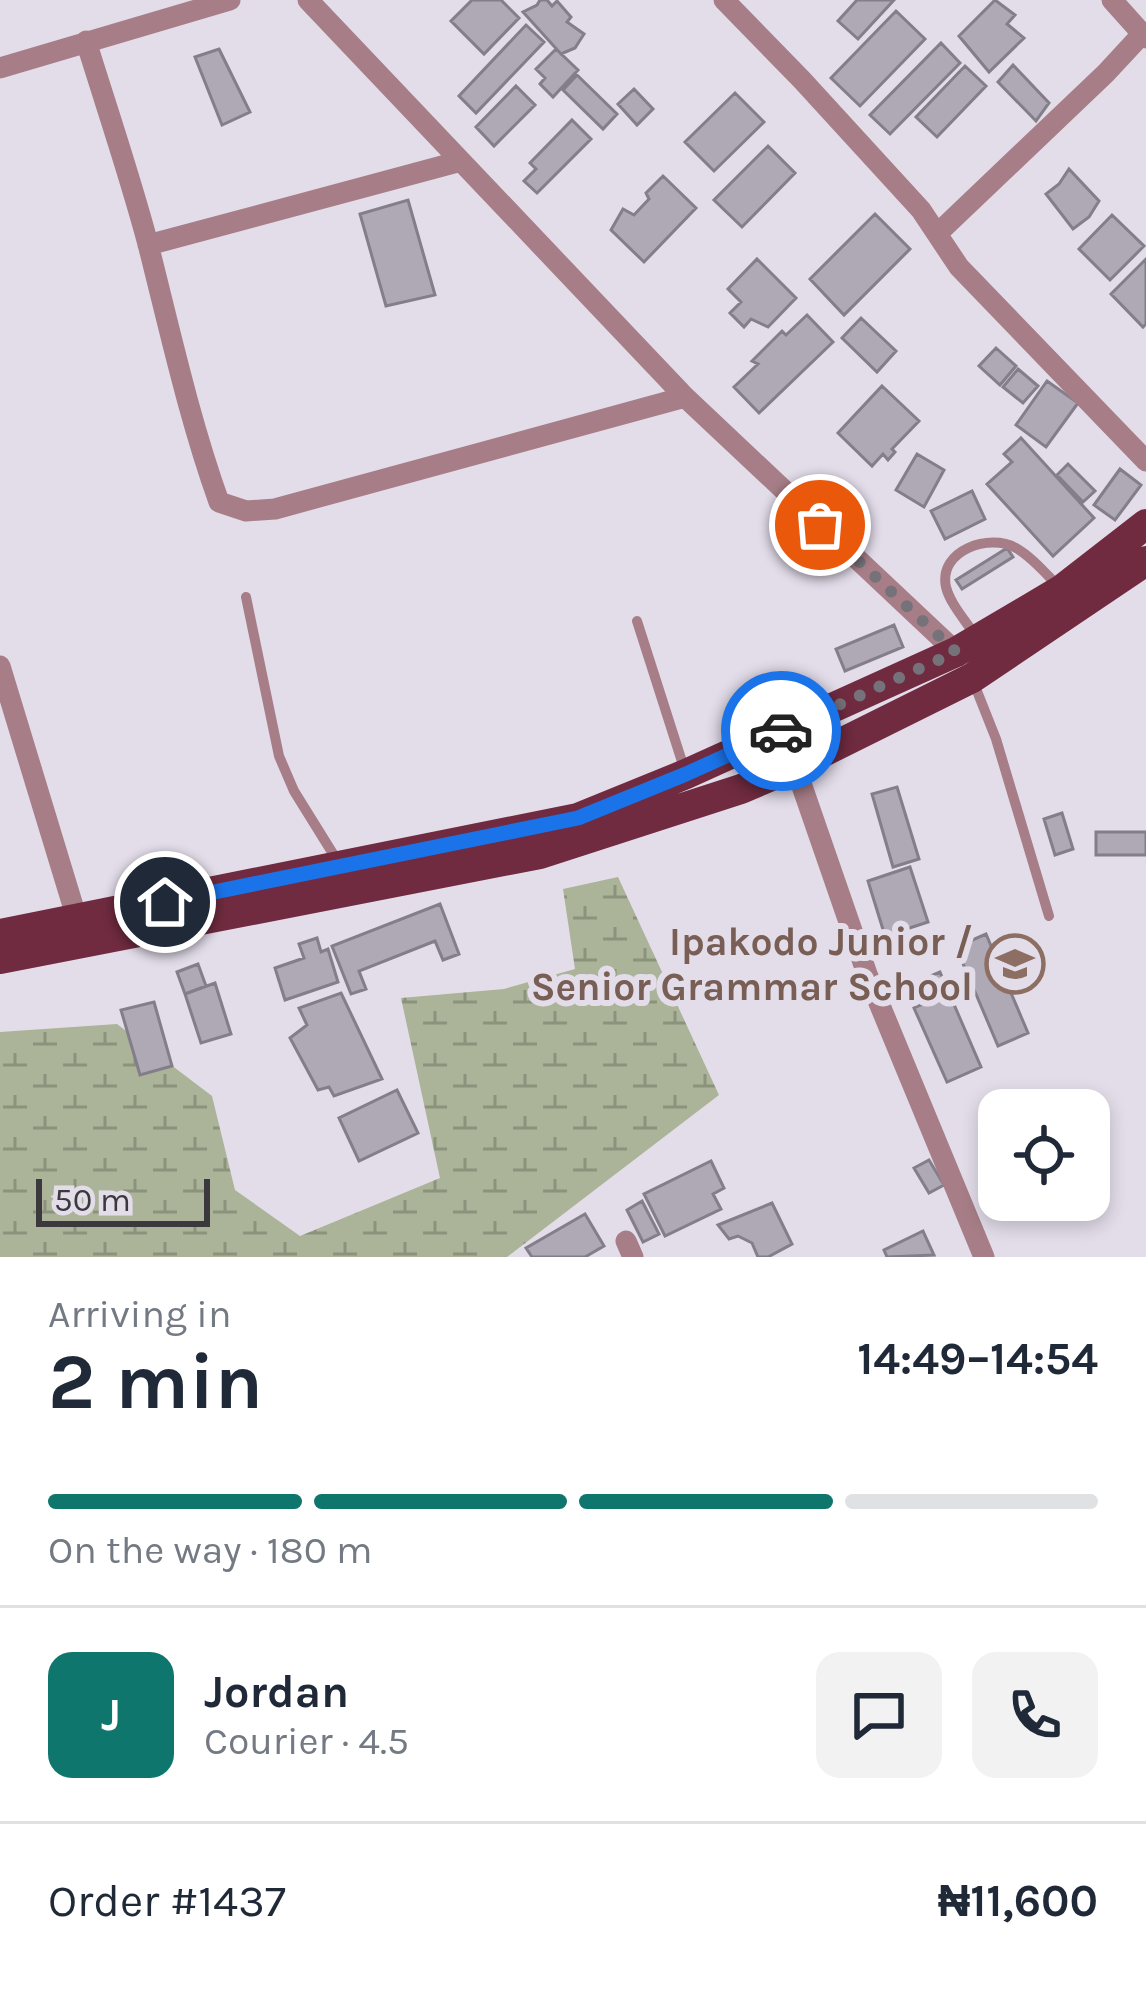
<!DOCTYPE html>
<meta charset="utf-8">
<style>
:root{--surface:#fff;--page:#f2f2f3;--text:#1f2937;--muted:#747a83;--line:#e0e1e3;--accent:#0f766e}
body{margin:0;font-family:Karla,sans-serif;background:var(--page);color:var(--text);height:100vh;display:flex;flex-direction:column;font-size:45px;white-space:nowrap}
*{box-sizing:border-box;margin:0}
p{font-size:39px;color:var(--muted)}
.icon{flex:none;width:66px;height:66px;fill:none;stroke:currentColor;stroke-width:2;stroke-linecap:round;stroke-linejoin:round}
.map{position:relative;height:1257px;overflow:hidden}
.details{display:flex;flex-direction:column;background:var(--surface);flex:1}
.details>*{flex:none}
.controls{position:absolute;left:978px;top:1089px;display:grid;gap:24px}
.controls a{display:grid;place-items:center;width:132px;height:132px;border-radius:24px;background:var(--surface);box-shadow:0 6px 18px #0003;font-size:60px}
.scale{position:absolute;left:36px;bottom:30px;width:174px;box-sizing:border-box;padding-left:12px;border:6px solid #3c393e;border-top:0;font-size:33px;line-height:42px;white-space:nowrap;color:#3c393e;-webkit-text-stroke:9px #e3ddea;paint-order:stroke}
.pin{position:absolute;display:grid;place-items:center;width:102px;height:102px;color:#fff;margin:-51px;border:6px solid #fff;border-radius:50%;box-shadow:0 3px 12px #0007}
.courier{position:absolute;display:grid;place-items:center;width:120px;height:120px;margin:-60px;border:9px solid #1a73e8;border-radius:50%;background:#fff;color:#222;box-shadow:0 3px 15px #0007}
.headline em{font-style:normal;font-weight:700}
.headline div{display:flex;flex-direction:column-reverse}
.headline{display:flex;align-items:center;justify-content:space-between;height:204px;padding:0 48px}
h1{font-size:78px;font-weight:700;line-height:90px}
.bar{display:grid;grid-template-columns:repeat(4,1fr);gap:18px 12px;align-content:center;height:144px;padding:0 48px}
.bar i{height:15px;border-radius:9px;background:var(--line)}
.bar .on{background:var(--accent)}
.bar p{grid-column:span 4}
.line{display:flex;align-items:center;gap:30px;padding:0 48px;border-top:3px solid var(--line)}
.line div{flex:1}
.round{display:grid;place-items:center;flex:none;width:126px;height:126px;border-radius:24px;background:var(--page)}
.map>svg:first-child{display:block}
.wetland{fill:url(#wetland-marsh)}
.building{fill:#afa9b5;stroke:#837e89;stroke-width:3}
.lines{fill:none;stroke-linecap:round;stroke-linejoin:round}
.lane{stroke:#a77e87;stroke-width:10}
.street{stroke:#a77e87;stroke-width:21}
.primary{stroke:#702b40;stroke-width:30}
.done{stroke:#76727a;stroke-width:12;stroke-dasharray:0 21.6}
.route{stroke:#1a73e8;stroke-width:15}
.labels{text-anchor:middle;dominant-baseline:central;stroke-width:12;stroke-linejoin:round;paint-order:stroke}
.education-label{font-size:39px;font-weight:bold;fill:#785e54;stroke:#e3ddea;text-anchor:end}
</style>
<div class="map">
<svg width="1146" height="1257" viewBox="0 0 1146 1257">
<defs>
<pattern id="wetland-marsh" width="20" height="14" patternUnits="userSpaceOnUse" patternTransform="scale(3)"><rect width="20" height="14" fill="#abb398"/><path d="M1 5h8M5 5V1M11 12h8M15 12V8" fill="none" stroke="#8c937d"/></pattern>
</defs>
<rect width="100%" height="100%" fill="#e3ddea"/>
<path class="wetland" d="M 618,877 L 719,1095 L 507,1257 L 0,1257 L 0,1032 L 117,1024 L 212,1096 L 235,1190 L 300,1236 L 440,1178 L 401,998 L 504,989 L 575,969 L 563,889 Z"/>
<path class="building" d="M 472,0 L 501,0 L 519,18 L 484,54 L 451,21 Z
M 540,0 L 547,0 L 552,6 L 557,1 L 571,17 L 567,22 L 584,34 L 575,48 L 561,54 L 523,12 L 537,5 Z
M 857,0 L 894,0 L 858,39 L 838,21 Z
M 995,0 L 1015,15 L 1007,24 L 1024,38 L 989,72 L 959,36 Z
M 896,11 L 925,39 L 860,106 L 831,78 Z
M 526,25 L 544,42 L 476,113 L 459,96 Z
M 941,43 L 960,63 L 890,134 L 870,115 Z
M 219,49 L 250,112 L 222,125 L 195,57 Z
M 556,49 L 578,70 L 553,97 L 540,84 L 545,78 L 536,69 Z
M 1013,65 L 1049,103 L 1036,121 L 998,82 Z
M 965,66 L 986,86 L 937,137 L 916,117 Z
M 577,75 L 617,114 L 603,129 L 563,90 Z
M 516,86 L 535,105 L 494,146 L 476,127 Z
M 634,89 L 653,109 L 637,125 L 618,104 Z
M 735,93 L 764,122 L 714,171 L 685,142 Z
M 572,120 L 591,139 L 537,193 L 524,181 L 536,169 L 530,163 Z
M 768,146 L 795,173 L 742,227 L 714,200 Z
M 1069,169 L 1099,201 L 1089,217 L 1073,229 L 1046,194 L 1059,184 Z
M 663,176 L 696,208 L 644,262 L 611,230 L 623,209 L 634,215 L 649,199 L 646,193 Z
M 408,200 L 435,295 L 386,306 L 360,214 Z
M 875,214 L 910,249 L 844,315 L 810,279 Z
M 1112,215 L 1144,246 L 1110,280 L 1079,249 Z
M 757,259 L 796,298 L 768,327 L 751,319 L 744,327 L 730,313 L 741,302 L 728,289 Z
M 1146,259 L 1146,324 L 1143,327 L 1111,294 Z
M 807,315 L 833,342 L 759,413 L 734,387 L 758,364 L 752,361 L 782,331 L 786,335 Z
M 861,318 L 896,351 L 877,372 L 842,338 Z
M 996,348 L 1016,366 L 1000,385 L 979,366 Z
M 1018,369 L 1038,386 L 1023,403 L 1003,387 Z
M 1047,381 L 1078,403 L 1046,447 L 1016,425 Z
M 882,386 L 919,421 L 892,449 L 895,452 L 888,460 L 883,454 L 872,466 L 838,433 Z
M 1021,438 L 1094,518 L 1053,556 L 987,484 L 1012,462 L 1004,454 Z
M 917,454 L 944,470 L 924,507 L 896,490 Z
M 1068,464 L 1095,491 L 1083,502 L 1057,475 Z
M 1120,469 L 1141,485 L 1115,520 L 1094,505 Z
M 972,491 L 985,519 L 945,539 L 931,511 Z
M 1007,548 L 1013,557 L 962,589 L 956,580 Z
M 894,625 L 903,647 L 845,671 L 836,649 Z
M 897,787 L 919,859 L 893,867 L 872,794 Z
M 1062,813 L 1073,849 L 1055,855 L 1044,819 Z
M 1096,832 L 1146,832 L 1146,855 L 1096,855 Z
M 910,867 L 928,922 L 885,936 L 868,881 Z
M 440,904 L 459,954 L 443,960 L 435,941 L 359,971 L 366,989 L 351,994 L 332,946 Z
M 986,934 L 1028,1033 L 998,1046 L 956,947 Z
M 317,938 L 321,952 L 328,949 L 338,982 L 285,1000 L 275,968 L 304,958 L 299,944 Z
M 198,964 L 206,986 L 185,994 L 177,972 Z
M 940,972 L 981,1067 L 947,1082 L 914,1008 L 925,1003 L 916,982 Z
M 215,983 L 231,1034 L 201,1043 L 185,994 Z
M 341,993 L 382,1079 L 334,1096 L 329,1087 L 318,1090 L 290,1038 L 307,1025 L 299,1008 Z
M 154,1002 L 172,1066 L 140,1075 L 121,1010 Z
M 397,1090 L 418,1133 L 359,1161 L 339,1118 Z
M 929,1160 L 944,1185 L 929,1193 L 914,1168 Z
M 711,1161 L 724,1188 L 713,1194 L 721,1209 L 665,1236 L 644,1194 Z
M 642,1201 L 659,1234 L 643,1242 L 627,1210 Z
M 772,1203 L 792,1244 L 768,1257 L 758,1257 L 752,1243 L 738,1236 L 729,1239 L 718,1225 Z
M 585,1214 L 604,1246 L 585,1257 L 532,1257 L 526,1248 Z
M 923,1231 L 934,1255 L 887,1257 L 884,1250 Z"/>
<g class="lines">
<path class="lane" d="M 246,597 L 279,756 L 294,791 L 340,865
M 637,621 L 685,771
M 976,637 C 967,622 950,604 946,587 C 938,550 990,533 1016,548 C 1032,557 1046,574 1059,587
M 973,681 L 996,739 L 1049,916"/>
<path class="street" d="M 308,0 L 685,397 L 956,652
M 724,0 L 802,80 L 921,210 L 937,234 L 1106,73 L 1142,34
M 1112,0 L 1146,38
M 86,41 C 107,109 130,176 148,244 C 170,331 189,418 219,502 L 246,511 L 275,509 L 685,397
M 0,68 L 230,0
M 937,234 L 959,267 L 1146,461
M 148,245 L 461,161
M 0,666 L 77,919
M 795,766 L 867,974 L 984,1257
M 626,1241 L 633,1257"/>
<path class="primary" d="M 0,934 L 578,818 L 686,774 L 956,652 L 1061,590 L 1146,524
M 0,959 L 540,854 L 741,789 L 795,766 L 972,678 L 1146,561"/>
</g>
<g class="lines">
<path class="done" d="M 781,731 L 956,652 L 820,525"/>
<path class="route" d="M 165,902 L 578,818 L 686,774 L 781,731"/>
</g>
<defs>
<symbol id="school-ring" viewBox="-11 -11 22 22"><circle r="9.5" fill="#e3ddea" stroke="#8d6e63" stroke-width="1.5"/><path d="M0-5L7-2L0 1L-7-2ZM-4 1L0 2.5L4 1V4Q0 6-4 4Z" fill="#8d6e63"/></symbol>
</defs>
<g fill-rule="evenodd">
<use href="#school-ring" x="982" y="931" width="66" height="66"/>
</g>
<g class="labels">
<g class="education-label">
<text x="973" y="942">Ipakodo Junior /<tspan x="973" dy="45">Senior Grammar School</tspan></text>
</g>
</g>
</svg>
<div class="controls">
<a><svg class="icon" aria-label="locate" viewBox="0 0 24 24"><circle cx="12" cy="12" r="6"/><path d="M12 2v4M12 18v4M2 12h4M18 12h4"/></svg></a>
</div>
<div class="scale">50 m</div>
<div class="pin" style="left:820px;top:525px;background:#ea580c"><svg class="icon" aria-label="bag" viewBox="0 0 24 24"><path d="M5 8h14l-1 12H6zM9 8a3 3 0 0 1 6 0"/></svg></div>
<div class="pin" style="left:165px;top:902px;background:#1f2937"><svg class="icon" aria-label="home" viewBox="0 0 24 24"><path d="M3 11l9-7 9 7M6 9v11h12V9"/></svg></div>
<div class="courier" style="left:781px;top:731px"><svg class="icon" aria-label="car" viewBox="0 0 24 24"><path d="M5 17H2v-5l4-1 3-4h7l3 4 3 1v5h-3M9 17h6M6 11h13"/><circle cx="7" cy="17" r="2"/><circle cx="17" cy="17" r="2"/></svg></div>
</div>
<section class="details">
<div class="headline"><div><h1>2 min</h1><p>Arriving in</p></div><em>14:49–14:54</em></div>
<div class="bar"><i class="on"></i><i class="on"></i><i class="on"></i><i></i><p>On the way · 180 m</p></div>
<div class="line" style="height:216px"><b class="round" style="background:var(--accent);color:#fff">J</b><div><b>Jordan</b><p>Courier · 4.5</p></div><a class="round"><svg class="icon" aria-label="chat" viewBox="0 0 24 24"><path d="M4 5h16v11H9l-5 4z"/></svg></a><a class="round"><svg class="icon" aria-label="phone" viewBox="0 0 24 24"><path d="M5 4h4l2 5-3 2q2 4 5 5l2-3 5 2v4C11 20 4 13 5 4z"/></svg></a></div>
<div class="line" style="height:156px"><div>Order #1437</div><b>₦11,600</b></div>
</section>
